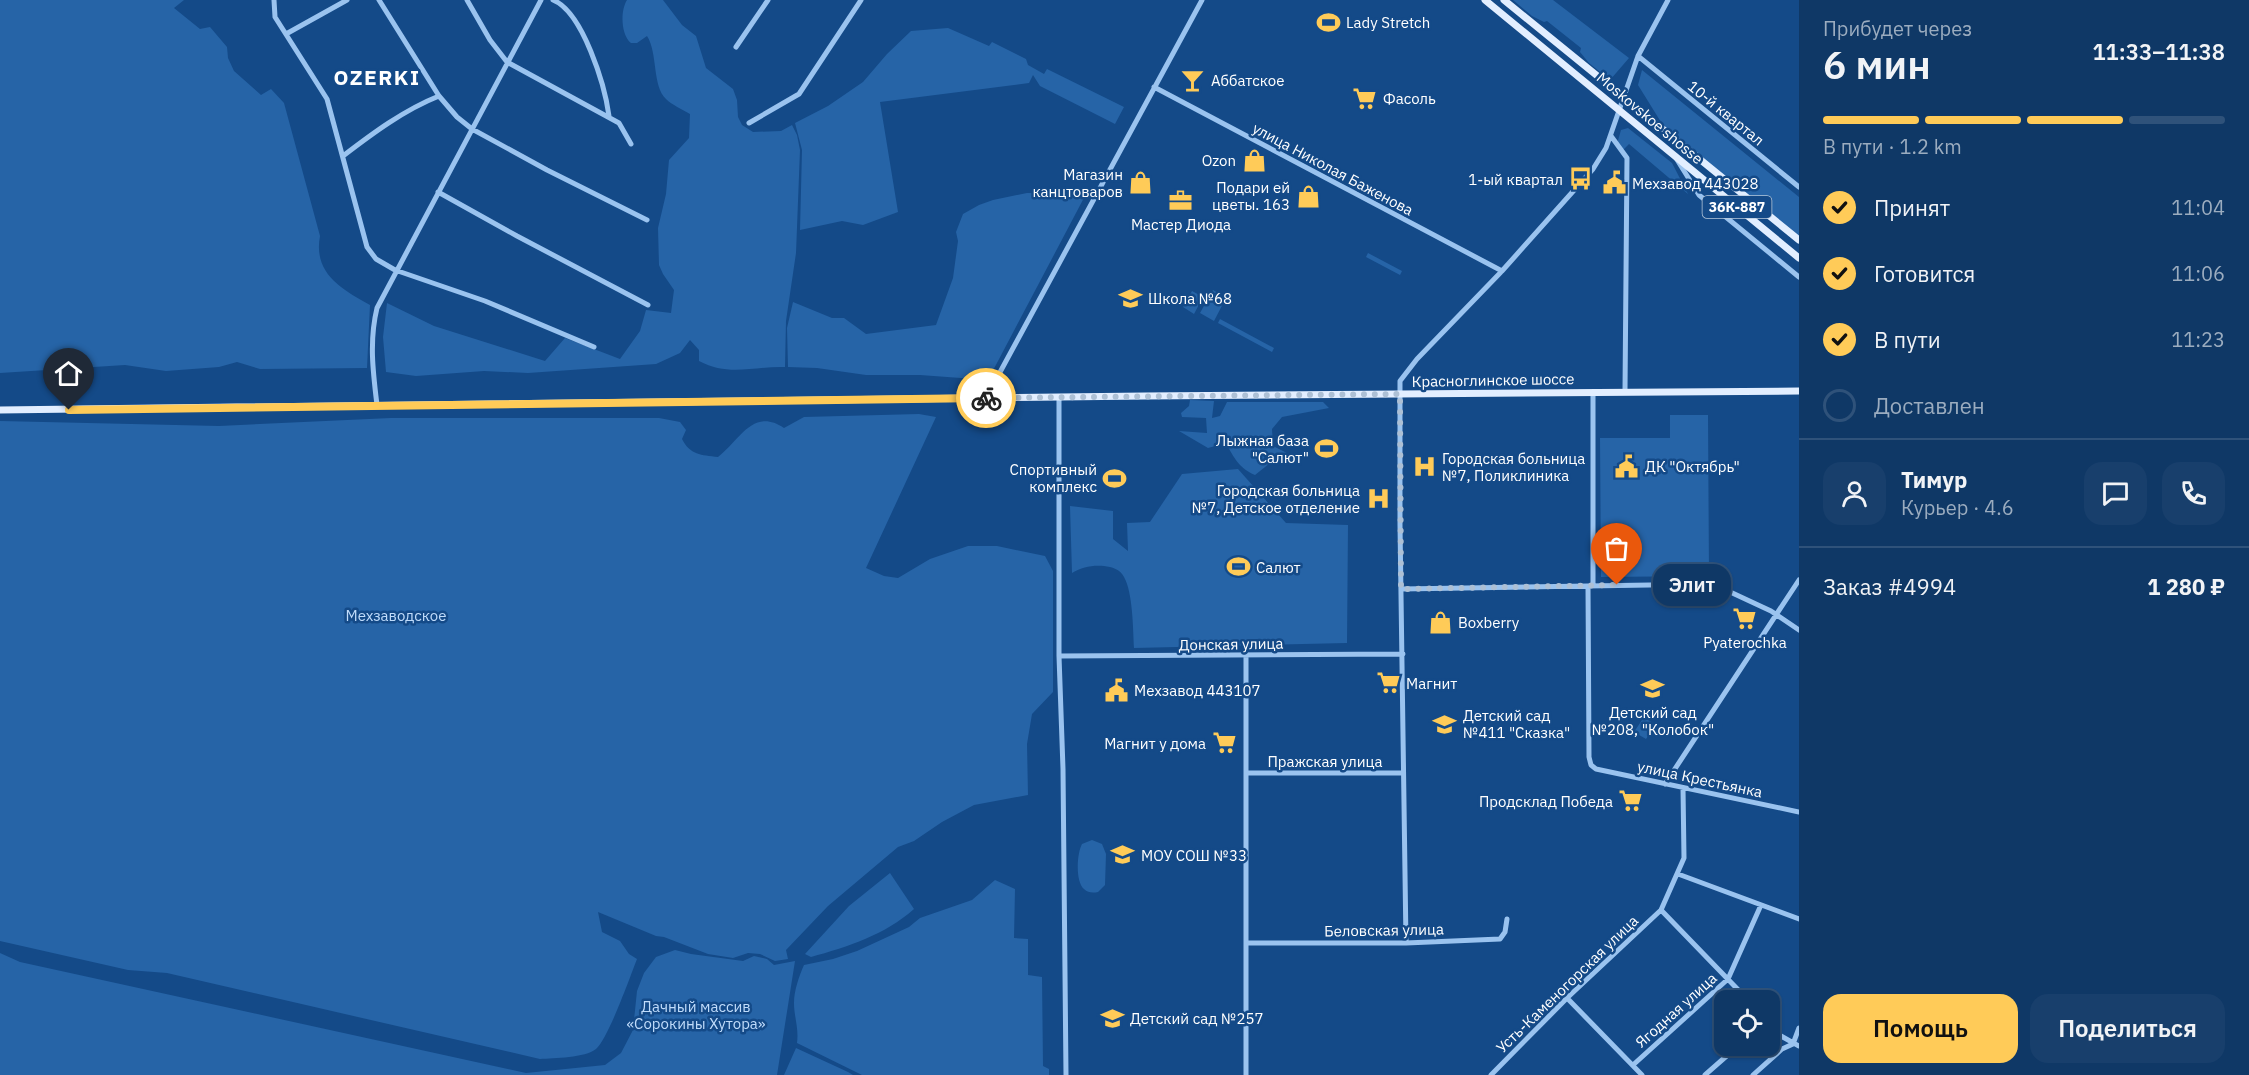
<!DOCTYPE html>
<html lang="ru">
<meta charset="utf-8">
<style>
:root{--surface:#0f3866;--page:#183f6c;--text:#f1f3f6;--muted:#9bacbf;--line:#2f527a;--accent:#ffcb58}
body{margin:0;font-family:"IBM Plex Sans",sans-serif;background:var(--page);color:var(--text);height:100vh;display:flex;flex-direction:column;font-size:22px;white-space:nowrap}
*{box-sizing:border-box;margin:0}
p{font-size:20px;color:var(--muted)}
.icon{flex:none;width:33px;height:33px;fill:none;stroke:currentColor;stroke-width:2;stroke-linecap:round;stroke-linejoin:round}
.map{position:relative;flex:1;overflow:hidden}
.side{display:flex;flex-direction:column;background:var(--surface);width:450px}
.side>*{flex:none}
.buttons{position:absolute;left:1714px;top:990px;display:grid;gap:12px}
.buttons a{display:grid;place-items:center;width:66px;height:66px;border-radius:12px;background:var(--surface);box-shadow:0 2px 4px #0004,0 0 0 2px var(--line);font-size:30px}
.pin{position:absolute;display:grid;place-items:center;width:51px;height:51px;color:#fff;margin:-62px -26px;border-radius:50% 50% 50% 0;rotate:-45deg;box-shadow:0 0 6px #0007}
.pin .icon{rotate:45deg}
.courier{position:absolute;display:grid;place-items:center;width:60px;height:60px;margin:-30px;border:4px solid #ffcb58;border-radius:50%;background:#fff;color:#222;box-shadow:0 2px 8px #0007}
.bubble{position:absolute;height:42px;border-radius:18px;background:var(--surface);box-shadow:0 2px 4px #0004,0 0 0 2px var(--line);font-size:20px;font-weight:600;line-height:42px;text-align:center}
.summary em{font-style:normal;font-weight:600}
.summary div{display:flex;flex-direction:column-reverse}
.summary{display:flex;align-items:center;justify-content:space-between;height:102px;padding:0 24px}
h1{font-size:39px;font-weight:600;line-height:45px}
.bar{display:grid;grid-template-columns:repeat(4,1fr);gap:9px 6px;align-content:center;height:72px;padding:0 24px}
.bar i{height:8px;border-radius:4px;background:var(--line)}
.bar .on{background:var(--accent)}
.bar p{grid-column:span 4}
.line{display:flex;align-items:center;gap:15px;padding:0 24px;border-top:2px solid var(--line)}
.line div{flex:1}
.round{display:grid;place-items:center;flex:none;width:63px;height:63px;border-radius:18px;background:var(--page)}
ol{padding:0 24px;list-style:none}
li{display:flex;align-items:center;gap:18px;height:66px}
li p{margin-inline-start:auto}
li .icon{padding:6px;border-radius:50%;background:var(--accent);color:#111;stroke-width:4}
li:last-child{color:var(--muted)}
li i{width:33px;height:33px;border:3px solid var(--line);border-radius:50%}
.button{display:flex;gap:12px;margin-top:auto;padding:12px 24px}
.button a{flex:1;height:69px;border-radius:18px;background:var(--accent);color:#111;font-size:24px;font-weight:600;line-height:69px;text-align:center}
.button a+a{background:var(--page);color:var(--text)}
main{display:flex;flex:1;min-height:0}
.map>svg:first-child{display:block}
.green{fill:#2664a7}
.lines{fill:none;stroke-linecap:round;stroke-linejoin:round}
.minor{stroke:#9ac3ef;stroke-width:5}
.major{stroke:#e2eeff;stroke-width:7}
.done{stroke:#adc0d5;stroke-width:6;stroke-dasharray:0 10.8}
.route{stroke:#ffcb58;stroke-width:8}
.labels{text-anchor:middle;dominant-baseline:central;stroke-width:5;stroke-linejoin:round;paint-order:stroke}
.shield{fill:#144a88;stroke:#b8c9db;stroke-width:1.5}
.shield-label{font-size:14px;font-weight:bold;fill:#fff}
.poi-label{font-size:15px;fill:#fff;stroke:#144a88;text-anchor:start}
.street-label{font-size:15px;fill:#fff;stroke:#144a88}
.park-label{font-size:15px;fill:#c0dcfb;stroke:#144a88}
.district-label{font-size:21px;font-weight:bold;letter-spacing:1.5px;fill:#fff;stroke:#144a88}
</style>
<main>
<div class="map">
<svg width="1799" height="1075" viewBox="0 0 1799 1075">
<rect width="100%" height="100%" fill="#144a88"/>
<path class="green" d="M 0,0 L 184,0 L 174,8 L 200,29 L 210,27 L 227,47 L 228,58 L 234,71 L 261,95 L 271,89 L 284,103 L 320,236 C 313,273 341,289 370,305 L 367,368 L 260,369 L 237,362 L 219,367 L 166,371 L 125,365 L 0,373 Z
M 627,0 L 663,0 L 682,25 L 696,36 L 706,68 L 733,89 L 737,100 L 738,117 L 742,125 L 753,132 L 781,131 L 792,125 L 797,135 L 800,150 L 796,253 L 786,321 L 785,367 C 753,366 729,377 699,361 L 699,350 L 690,340 L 680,353 L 656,364 L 528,373 L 484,371 L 416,376 L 386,372 L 383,337 L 387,303 L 434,326 L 545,361 L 565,338 L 620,359 L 640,331 L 646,310 L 671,313 L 674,290 L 663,274 L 659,265 L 658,228 L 666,194 L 669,160 L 689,138 L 690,114 C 682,109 672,105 666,99 C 652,86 658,53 647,36 L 637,43 L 631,43 C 621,35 620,11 627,0 Z
M 1513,0 L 1553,0 L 1629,58 L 1610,80 L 1589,63 L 1580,52 L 1581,48 L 1547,21 L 1544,22 L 1532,16 Z
M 948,28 L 989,46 L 992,42 L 1026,59 L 1028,65 L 1044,74 L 1047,69 L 1124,107 L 1115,124 L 1040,86 L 1033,75 L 1029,83 L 880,102 L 898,212 L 863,225 L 842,221 L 800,230 L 802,150 L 795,123 L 828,106 L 863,82 L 887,54 L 911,31 Z
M 1642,70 L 1799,197 L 1799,241 L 1669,135 L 1638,85 Z
M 1628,128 L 1672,163 L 1688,194 L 1629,144 L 1622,151 L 1617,144 L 1621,130 Z
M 1027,193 L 1086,194 L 988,380 L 920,375 L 866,375 L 817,368 L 788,367 L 787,328 L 793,302 L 832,318 L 844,318 L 866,334 L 936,325 L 953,278 L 958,241 L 956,232 L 963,214 L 979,205 L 993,200 Z
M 1368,253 L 1402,271 L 1400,275 L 1366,257 Z
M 1213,290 L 1226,298 L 1214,321 L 1200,313 Z
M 1192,291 L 1203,297 L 1194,314 L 1183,307 Z
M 1220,319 L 1274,348 L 1272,352 L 1218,323 Z
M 1190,400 L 1214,401 L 1212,418 L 1220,416 L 1227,402 L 1323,402 L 1329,408 L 1282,417 L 1272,429 L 1273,446 L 1287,453 L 1270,463 L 1255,475 C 1239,468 1234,458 1226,443 L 1208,448 L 1179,431 L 1207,433 L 1206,418 L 1182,417 L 1181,413 L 1189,406 Z
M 919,414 L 936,417 L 866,568 L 884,576 L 898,578 L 930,559 L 968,546 L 997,546 L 1045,556 L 1053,571 L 1053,692 L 1032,714 L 1027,744 L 1028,795 L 974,805 L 942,822 L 914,841 L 898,847 L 828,906 L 786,950 L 788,959 L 775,961 L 760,954 L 748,953 L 733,958 L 708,954 L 664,937 L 656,936 L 598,912 L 602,932 L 620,941 L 629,954 L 637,959 C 630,977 608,1039 596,1049 C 585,1058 554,1058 540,1059 L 167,973 L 128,970 L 0,941 L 0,421 L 219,426 L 391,418 L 659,418 L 680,422 L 686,430 L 682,439 C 690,455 701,455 718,457 C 740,440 753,407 784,428 L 804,417 Z
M 1670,415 L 1708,415 L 1709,576 L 1601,577 L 1600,438 L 1670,438 Z
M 1238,469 L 1286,523 L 1348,525 L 1347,643 L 1134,648 C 1133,629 1133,593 1124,577 C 1120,569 1112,567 1104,566 C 1092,565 1082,567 1072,573 L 1070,506 L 1113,511 L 1113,539 L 1128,551 L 1127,523 L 1150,522 L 1182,474 Z
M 1644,717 L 1656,725 L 1646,739 L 1634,732 Z
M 1092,840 L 1102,844 L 1106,854 L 1105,885 L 1098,892 C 1093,893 1088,893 1084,889 C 1075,881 1077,853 1082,844 Z
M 890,873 L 914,909 C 885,935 847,947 811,957 L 805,954 L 849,906 Z
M 995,880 L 1015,889 L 1014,938 L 1028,939 L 1028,975 L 1042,977 L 1043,1066 L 1049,1069 L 1049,1075 L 862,1075 L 797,1043 C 799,1028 794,1017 794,1003 C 794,991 799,976 804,965 L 833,959 L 857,951 L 909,927 L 920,918 L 972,900 Z
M 675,950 L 691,954 L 743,961 L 754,956 L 767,959 L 774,965 L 795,961 L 777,1075 L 0,1075 L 0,953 L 20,962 L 526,1073 L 605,1065 L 621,1053 L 633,1030 L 637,991 L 644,973 L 656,957 Z
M 796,1048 L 848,1072 L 853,1075 L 784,1075 Z"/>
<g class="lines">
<path class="minor" d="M 274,0 L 275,17 L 327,99 L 367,247 L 376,259 L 395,270 L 485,301 L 594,347
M 379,0 L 439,96 L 457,117 L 472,129 L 547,170 L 647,220
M 467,0 L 490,40 L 507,62 L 619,123 L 631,144
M 553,0 C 583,12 605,86 609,116
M 286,34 L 347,0
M 736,47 L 768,0
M 1638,56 L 1799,187
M 1154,87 L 1502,271
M 749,123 L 799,94 L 861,0
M 1611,136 L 1627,158 L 1625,391
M 343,156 C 373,133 404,110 439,96
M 1676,158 L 1699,195 L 1799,277
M 438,192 L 517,236 L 648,305
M 1593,392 L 1593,586
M 986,398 L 1202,0
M 1059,398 L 1059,656 L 1063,769 L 1066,1075
M 377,405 C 373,372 369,341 377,308 L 541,0
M 1588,586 L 1589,757 L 1591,765 L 1596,769 L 1799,812
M 1401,589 L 1713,584 L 1771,611 L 1799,630
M 1059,656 L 1403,654
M 1246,656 L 1246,1075
M 1246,773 L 1403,773
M 1665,784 L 1799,580
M 1683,788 L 1684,858 L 1661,910 L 1748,1000
M 1678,874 L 1799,919
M 1247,943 L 1406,943 L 1500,939 L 1505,932 L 1507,919
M 1406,943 L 1400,525 L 1400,381 L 1417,359 L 1502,271 L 1593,169 L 1606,148 L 1638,56 L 1668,0
M 1567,998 L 1642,1075
M 1770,1025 L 1781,1036 L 1799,1046
M 1633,1065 L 1728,979 L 1761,905
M 1491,1075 L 1567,998 L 1661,910
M 1705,1075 L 1738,1046
M 1753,1075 L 1782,1049 L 1793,1044 L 1799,1028"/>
<path class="major" d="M 1485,0 L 1799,258
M 1504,0 L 1799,240
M 0,410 L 1145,396 L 1799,391"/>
</g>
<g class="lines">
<path class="done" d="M 986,398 L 1400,394 L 1401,589 L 1617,585"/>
<path class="route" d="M 69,410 L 986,398"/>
</g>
<defs>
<symbol id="stadium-bare" viewBox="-9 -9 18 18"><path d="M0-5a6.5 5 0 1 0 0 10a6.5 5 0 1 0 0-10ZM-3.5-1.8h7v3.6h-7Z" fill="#ffcb58" stroke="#144a88" stroke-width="2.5" paint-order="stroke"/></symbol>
<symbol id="bar-bare" viewBox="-9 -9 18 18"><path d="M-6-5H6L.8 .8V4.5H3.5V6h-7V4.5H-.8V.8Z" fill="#ffcb58" stroke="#144a88" stroke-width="2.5" paint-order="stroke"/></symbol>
<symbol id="supermarket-bare" viewBox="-9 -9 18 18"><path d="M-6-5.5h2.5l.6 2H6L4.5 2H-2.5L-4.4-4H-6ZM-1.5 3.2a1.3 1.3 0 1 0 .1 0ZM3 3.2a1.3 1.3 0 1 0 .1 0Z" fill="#ffcb58" stroke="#144a88" stroke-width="2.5" paint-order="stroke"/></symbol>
<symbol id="shop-bare" viewBox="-9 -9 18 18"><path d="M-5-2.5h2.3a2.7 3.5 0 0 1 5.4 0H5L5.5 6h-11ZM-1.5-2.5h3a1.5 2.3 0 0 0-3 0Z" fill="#ffcb58" stroke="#144a88" stroke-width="2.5" paint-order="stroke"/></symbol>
<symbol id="bus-bare" viewBox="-9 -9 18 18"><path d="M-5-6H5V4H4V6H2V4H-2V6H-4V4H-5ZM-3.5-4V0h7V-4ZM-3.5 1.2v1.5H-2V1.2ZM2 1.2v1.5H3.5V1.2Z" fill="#ffcb58" stroke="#144a88" stroke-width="2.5" paint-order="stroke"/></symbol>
<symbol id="civic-bare" viewBox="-9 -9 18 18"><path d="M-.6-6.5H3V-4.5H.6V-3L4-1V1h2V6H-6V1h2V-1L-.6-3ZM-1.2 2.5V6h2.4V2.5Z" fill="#ffcb58" stroke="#144a88" stroke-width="2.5" paint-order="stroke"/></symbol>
<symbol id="office-bare" viewBox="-9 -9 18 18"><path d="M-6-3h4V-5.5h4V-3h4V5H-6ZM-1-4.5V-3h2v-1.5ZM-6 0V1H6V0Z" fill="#ffcb58" stroke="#144a88" stroke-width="2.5" paint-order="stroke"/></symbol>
<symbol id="school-bare" viewBox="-9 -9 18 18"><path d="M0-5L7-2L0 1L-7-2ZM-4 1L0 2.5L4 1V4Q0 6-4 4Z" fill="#ffcb58" stroke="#144a88" stroke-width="2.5" paint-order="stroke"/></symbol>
<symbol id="hospital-bare" viewBox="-9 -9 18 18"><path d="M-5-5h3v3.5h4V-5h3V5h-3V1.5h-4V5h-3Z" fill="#ffcb58" stroke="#144a88" stroke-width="2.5" paint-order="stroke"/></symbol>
</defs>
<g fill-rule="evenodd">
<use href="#stadium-bare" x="1312" y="6" width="33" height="33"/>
<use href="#bar-bare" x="1176" y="64" width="33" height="33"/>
<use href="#supermarket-bare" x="1348" y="82" width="33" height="33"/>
<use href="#shop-bare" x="1238" y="144" width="33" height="33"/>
<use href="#bus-bare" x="1564" y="162" width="33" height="33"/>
<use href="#shop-bare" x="1124" y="166" width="33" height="33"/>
<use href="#civic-bare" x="1598" y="166" width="33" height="33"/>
<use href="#shop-bare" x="1292" y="180" width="33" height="33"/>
<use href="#office-bare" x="1164" y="184" width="33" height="33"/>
<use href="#school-bare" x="1114" y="282" width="33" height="33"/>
<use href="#stadium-bare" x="1310" y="432" width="33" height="33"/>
<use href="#civic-bare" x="1610" y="450" width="33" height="33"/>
<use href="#hospital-bare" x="1408" y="450" width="33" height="33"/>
<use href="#stadium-bare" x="1098" y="462" width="33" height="33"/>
<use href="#hospital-bare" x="1362" y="482" width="33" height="33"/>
<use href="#stadium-bare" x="1222" y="550" width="33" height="33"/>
<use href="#supermarket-bare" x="1728" y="602" width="33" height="33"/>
<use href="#shop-bare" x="1424" y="606" width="33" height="33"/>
<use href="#supermarket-bare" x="1372" y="666" width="33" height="33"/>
<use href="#school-bare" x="1636" y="672" width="33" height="33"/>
<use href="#civic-bare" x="1100" y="674" width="33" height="33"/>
<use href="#school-bare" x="1428" y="708" width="33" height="33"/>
<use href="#supermarket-bare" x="1208" y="726" width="33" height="33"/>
<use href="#supermarket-bare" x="1614" y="784" width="33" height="33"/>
<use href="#school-bare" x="1106" y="838" width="33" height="33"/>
<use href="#school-bare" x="1096" y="1002" width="33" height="33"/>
</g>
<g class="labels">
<rect class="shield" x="1702.5" y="196" width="69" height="22" rx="4.5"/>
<g class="shield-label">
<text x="1737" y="207">36К-887</text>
</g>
<g class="poi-label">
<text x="1346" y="22">Lady Stretch</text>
<text x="1211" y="80">Аббатское</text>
<text x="1383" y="98">Фасоль</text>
<text x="1236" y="160" text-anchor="end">Ozon</text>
<text x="1123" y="174" text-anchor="end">Магазин<tspan x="1123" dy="17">канцтоваров</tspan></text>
<text x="1563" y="179" text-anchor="end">1-ый квартал</text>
<text x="1632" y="183">Мехзавод 443028</text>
<text x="1290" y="187" text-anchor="end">Подари ей<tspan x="1290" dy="17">цветы. 163</tspan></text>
<text x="1181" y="224" text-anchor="middle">Мастер Диода</text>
<text x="1148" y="298">Школа №68</text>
<text x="1309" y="440" text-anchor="end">Лыжная база<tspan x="1309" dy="17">"Салют"</tspan></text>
<text x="1442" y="458">Городская больница<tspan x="1442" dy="17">№7, Поликлиника</tspan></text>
<text x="1645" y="466">ДК "Октябрь"</text>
<text x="1097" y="469" text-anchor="end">Спортивный<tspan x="1097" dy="17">комплекс</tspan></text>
<text x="1360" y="490" text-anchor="end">Городская больница<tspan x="1360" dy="17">№7, Детское отделение</tspan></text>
<text x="1256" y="567">Салют</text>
<text x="1458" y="622">Boxberry</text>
<text x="1745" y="642" text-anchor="middle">Pyaterochka</text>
<text x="1406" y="683">Магнит</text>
<text x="1134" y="690">Мехзавод 443107</text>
<text x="1653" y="712" text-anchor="middle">Детский сад<tspan x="1653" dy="17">№208, "Колобок"</tspan></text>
<text x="1463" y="715">Детский сад<tspan x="1463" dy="17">№411 "Сказка"</tspan></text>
<text x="1206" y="743" text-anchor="end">Магнит у дома</text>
<text x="1613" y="801" text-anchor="end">Продсклад Победа</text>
<text x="1141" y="855">МОУ СОШ №33</text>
<text x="1130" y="1018">Детский сад №257</text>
</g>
<g class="street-label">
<text transform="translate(1726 113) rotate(39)">10-й квартал</text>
<text transform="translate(1650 118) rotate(40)">Moskovskoe shosse</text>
<text transform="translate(1333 169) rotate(28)">улица Николая Баженова</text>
<text transform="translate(1493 380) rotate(-1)">Красноглинское шоссе</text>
<text transform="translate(1231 644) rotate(-1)">Донская улица</text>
<text x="1325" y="761">Пражская улица</text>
<text transform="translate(1700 779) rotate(12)">улица Крестьянка</text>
<text transform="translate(1384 930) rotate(-1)">Беловская улица</text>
<text transform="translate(1567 984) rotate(-44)">Усть-Каменогорская улица</text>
<text transform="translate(1676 1010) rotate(-42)">Ягодная улица</text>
</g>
<g class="park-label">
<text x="396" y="615">Мехзаводское</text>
<text x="696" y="1006">Дачный массив<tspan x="696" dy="17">«Сорокины Хутора»</tspan></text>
</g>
<g class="district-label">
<text x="377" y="77">OZERKI</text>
</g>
</g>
</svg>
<div class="buttons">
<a><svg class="icon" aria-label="locate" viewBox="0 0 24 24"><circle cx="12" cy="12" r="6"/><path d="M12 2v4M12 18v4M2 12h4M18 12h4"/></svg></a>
</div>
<div class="pin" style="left:1617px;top:585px;background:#ea580c"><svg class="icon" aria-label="bag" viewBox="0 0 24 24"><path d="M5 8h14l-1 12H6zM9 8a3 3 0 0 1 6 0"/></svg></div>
<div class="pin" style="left:69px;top:410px;background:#1f2937"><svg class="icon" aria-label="home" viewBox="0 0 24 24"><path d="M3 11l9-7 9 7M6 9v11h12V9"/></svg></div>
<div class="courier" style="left:986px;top:398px"><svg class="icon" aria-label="bike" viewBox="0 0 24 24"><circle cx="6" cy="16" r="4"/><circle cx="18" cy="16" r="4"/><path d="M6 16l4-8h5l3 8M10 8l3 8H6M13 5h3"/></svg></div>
<div class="bubble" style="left:1653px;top:564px;width:78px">Элит</div>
</div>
<section class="side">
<div class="summary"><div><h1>6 мин</h1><p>Прибудет через</p></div><em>11:33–11:38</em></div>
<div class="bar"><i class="on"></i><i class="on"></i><i class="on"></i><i></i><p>В пути · 1.2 km</p></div>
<ol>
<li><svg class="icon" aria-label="check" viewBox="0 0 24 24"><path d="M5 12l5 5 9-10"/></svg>Принят<p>11:04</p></li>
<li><svg class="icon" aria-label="check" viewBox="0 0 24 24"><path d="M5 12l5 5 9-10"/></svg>Готовится<p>11:06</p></li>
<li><svg class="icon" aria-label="check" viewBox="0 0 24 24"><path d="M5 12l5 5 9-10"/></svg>В пути<p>11:23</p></li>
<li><i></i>Доставлен</li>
</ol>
<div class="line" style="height:108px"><a class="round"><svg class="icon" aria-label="person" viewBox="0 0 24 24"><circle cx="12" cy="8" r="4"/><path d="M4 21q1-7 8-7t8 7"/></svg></a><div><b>Тимур</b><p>Курьер · 4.6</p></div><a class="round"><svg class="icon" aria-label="chat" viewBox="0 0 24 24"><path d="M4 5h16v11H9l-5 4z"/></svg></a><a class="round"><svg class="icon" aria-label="phone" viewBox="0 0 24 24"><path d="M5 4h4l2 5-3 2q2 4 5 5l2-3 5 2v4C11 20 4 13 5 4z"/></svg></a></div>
<div class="line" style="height:78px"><div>Заказ #4994</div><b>1 280 ₽</b></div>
<div class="button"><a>Помощь</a><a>Поделиться</a></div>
</section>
</main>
